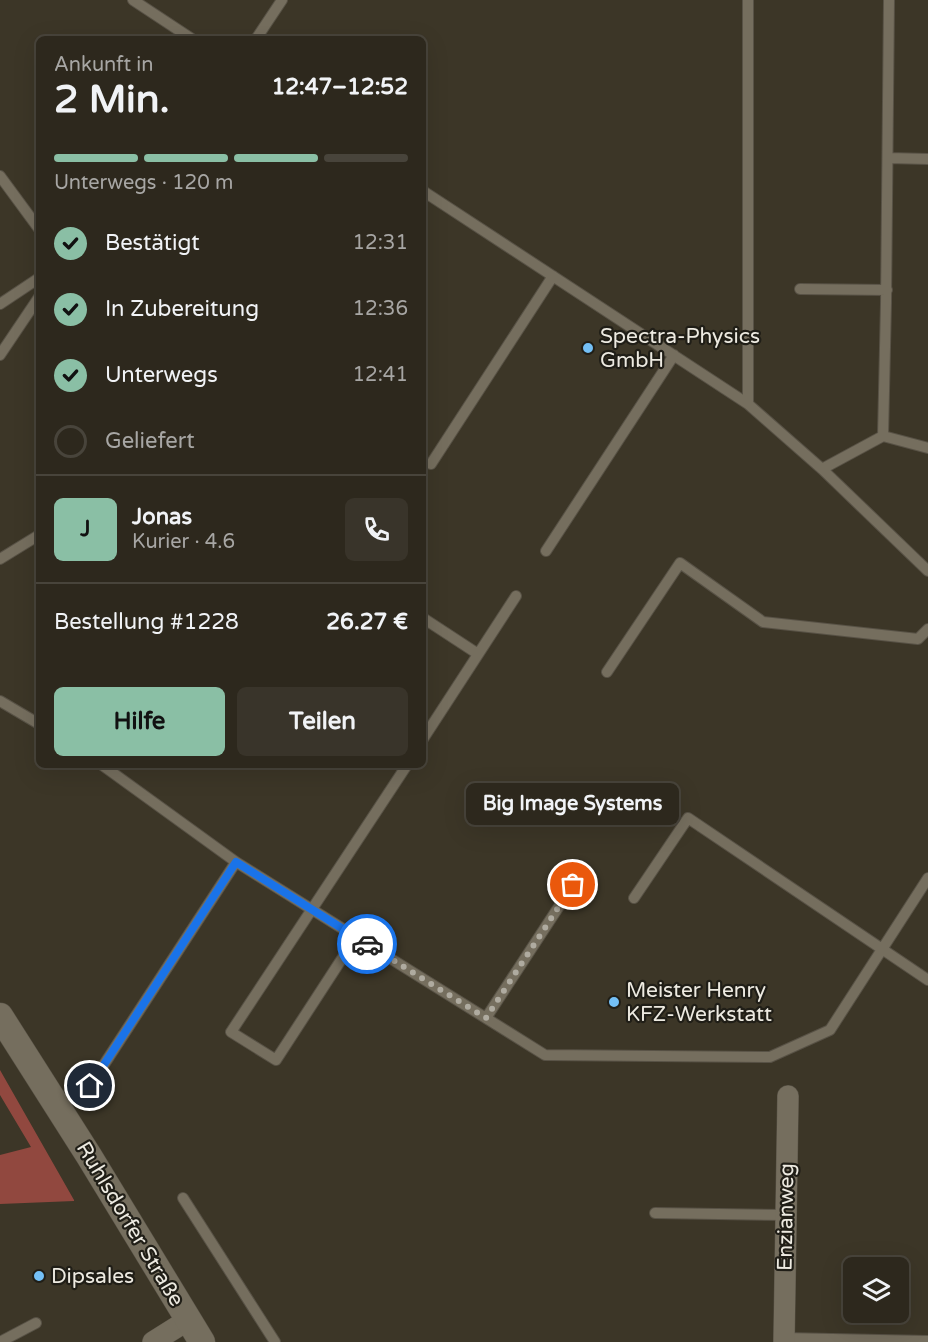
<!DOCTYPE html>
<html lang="de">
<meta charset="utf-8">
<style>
:root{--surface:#2d281d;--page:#39342a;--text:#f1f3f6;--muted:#a7a6a4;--line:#48443b;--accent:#8abfa5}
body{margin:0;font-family:"Varela Round",sans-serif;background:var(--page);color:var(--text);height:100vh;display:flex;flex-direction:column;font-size:22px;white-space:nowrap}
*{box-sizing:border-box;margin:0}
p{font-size:20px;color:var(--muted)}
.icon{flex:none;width:33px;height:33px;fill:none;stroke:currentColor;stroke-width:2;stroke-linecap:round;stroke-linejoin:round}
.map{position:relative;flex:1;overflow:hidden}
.side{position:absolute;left:36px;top:36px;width:390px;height:732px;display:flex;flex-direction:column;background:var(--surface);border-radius:9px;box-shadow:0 6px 24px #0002,0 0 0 2px var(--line)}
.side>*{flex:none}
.controls{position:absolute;left:843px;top:1257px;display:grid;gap:12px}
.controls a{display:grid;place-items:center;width:66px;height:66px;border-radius:9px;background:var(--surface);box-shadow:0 6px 24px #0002,0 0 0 2px var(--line);font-size:30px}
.pin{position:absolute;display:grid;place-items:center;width:51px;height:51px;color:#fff;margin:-26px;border:3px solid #fff;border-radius:50%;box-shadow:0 2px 6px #0007}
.courier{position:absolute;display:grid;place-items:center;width:60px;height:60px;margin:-30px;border:4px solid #1a73e8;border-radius:50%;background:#fff;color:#222;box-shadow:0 2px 8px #0007}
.bubble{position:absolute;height:42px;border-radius:9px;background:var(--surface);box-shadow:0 6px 24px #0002,0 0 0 2px var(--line);font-size:20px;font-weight:700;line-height:42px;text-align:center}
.head em{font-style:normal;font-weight:700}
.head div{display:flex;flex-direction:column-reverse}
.head{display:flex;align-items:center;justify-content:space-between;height:102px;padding:0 18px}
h1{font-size:39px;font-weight:700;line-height:45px}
.bar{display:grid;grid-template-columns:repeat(4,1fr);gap:9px 6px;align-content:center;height:72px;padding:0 18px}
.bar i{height:8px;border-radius:4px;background:var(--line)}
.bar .selected{background:var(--accent)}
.bar p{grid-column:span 4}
.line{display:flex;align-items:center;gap:15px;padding:0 18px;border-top:2px solid var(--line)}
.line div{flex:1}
.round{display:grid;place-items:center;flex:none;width:63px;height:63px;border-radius:9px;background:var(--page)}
ol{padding:0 18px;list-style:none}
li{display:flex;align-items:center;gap:18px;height:66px}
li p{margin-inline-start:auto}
li .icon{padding:6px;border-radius:50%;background:var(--accent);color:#111;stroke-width:4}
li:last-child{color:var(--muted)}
li i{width:33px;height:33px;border:3px solid var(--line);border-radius:50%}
.button{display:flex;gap:12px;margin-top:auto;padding:12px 18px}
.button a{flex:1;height:69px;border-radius:9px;background:var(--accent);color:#111;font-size:24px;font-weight:700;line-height:69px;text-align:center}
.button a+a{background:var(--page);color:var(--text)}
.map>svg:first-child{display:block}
.green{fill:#91483f}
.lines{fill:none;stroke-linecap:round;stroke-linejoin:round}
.service-casing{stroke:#585246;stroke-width:12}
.minor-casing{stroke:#585246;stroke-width:22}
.tertiary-casing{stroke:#585246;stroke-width:27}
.service{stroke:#756e5e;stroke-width:10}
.minor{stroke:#756e5e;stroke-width:21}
.tertiary{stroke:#756e5e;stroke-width:26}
.done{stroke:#afaba0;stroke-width:6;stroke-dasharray:0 10.8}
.route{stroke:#1a73e8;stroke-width:8}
.poi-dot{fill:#74c0f6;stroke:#201e17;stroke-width:2}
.labels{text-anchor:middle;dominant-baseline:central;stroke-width:4.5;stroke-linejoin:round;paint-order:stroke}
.poi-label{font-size:21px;fill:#edeae1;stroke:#201e17;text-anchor:start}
.street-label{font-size:21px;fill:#edeae1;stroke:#201e17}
</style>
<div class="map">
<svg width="928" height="1342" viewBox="0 0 928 1342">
<rect width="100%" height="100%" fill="#3c3627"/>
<path class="green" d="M 0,1070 L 74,1200 L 74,1201 L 0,1204 L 0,1155 L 31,1147 L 0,1095 Z"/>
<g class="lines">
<defs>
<path id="service" d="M 133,0 L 192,39
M 748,0 L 748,404
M 256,39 L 282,0
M 888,158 L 928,159
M 0,176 L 39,229
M 423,191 L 748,404 L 822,469 L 928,571
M 800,289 L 887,290
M 0,304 L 39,278
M 0,355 L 39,297
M 883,436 L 886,303 L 889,0
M 431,464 L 553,276
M 822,469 L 883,436 L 928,448
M 546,551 L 674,355
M 0,559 L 39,535
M 423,618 L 478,654
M 607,672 L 680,563 L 763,622 L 918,639 L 928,629
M 0,701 L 39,724
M 423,739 L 516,596
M 102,765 L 236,862 L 545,1055 L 770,1057 L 830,1030 L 928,878
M 634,898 L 688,818 L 928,980
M 356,937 L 276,1060 L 231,1032 L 407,765
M 486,1018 L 573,885
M 57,1105 L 90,1086 L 236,862
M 183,1198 L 275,1342
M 655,1213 L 786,1215
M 784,1338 L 928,1341
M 0,1342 L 36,1323"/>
<path id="minor" d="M 153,1342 L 188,1320
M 784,1342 L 788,1096"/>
<path id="tertiary" d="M 0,1016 L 89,1156 L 202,1342"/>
</defs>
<use href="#service" class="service-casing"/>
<use href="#minor" class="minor-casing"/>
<use href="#tertiary" class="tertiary-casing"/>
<use href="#service" class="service"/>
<use href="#minor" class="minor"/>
<use href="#tertiary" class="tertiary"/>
</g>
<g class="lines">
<path class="done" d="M 367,944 L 486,1018 L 573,885"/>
<path class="route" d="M 90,1086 L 236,862 L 367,944"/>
</g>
<g class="poi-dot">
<circle cx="588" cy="348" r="6"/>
<circle cx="614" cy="1002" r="6"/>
<circle cx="39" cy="1276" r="6"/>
</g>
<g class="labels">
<g class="poi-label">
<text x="600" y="336">Spectra-Physics<tspan x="600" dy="24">GmbH</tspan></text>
<text x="626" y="990">Meister Henry<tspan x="626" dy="24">KFZ-Werkstatt</tspan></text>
<text x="51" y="1276">Dipsales</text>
</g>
<g class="street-label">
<text transform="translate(786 1217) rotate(-89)">Enzianweg</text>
<text transform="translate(130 1224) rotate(59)">Ruhlsdorfer Straße</text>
</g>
</g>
</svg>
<div class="controls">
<a><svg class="icon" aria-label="layers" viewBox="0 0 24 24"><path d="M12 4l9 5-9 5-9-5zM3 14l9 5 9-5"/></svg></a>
</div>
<div class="pin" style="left:573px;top:885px;background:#ea580c"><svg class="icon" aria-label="bag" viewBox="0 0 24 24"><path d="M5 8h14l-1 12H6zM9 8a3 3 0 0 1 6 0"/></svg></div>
<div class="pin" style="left:90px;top:1086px;background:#1f2937"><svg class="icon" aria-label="home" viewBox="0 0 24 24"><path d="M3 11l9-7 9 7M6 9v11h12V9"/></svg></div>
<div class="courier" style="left:367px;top:944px"><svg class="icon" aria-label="car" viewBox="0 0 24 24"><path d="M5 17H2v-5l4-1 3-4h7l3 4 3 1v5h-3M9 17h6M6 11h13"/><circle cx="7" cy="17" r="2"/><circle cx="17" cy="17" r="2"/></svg></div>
<div class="bubble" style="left:466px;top:783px;width:213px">Big Image Systems</div>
<section class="side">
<div class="head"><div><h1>2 Min.</h1><p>Ankunft in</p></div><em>12:47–12:52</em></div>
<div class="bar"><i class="selected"></i><i class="selected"></i><i class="selected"></i><i></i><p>Unterwegs · 120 m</p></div>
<ol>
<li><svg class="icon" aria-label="check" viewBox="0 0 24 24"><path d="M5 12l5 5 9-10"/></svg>Bestätigt<p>12:31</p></li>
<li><svg class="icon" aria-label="check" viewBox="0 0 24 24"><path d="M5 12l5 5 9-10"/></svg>In Zubereitung<p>12:36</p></li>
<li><svg class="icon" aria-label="check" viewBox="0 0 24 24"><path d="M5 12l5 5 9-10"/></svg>Unterwegs<p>12:41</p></li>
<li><i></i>Geliefert</li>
</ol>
<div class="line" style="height:108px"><b class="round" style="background:var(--accent);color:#111">J</b><div><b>Jonas</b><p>Kurier · 4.6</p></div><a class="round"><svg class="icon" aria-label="phone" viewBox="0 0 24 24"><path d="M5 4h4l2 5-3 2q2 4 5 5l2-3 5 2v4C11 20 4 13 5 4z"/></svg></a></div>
<div class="line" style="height:78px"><div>Bestellung #1228</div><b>26.27 €</b></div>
<div class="button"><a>Hilfe</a><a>Teilen</a></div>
</section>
</div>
